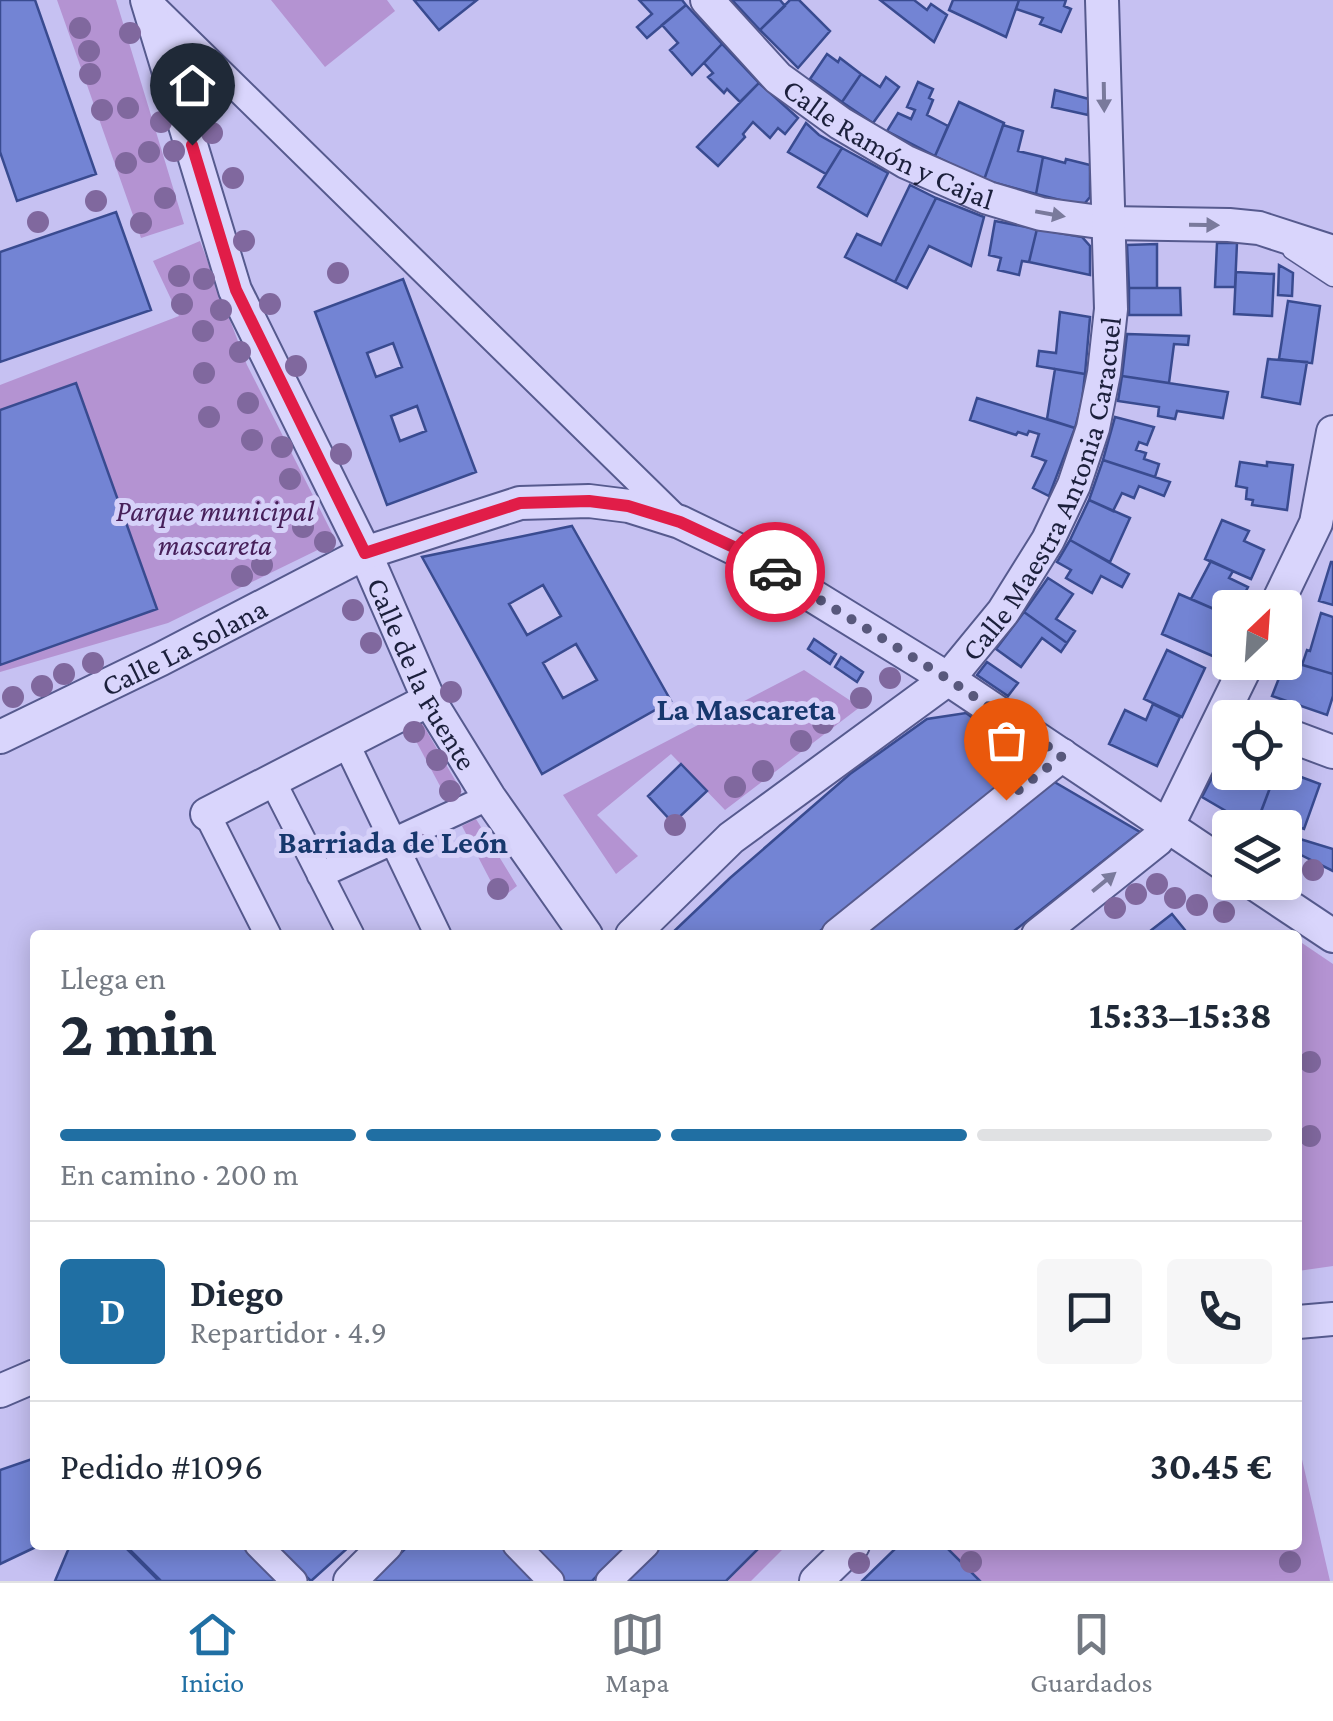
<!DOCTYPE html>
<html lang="es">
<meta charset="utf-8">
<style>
:root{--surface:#fff;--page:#f6f6f7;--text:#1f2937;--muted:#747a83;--line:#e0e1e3;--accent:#206fa3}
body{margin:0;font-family:"Crimson Pro",serif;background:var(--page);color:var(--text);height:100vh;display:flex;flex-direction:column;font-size:38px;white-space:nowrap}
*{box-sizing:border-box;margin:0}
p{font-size:32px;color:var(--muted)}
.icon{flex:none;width:55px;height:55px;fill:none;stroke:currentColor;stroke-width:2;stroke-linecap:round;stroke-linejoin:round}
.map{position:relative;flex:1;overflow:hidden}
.side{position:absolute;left:30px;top:930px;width:1272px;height:620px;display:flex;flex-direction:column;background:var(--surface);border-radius:10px;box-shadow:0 5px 25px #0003}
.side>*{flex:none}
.needle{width:65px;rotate:25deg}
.fabs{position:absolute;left:1212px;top:590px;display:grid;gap:20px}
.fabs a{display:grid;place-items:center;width:90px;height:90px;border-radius:10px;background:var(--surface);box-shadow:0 5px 25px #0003;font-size:50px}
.pin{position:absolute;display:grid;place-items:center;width:85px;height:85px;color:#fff;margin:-102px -42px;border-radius:50% 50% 50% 0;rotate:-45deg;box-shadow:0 0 10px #0007}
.pin .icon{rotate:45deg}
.courier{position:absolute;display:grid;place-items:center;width:100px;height:100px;margin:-50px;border:8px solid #e11d48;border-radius:50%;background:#fff;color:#222;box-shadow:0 2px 12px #0007}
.overview em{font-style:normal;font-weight:700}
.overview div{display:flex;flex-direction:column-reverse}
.overview{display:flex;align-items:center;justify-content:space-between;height:170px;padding:0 30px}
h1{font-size:65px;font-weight:700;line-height:75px}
.bar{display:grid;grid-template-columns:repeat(4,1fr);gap:15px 10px;align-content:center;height:120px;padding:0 30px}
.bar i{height:12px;border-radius:8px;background:var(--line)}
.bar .active{background:var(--accent)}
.bar p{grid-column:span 4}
.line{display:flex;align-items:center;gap:25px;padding:0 30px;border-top:2px solid var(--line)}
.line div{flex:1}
.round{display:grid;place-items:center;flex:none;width:105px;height:105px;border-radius:10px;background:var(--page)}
.dock{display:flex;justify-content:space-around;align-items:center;height:140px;border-top:2px solid var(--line);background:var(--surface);font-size:28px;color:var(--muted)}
.dock a{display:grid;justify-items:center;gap:5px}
.dock .active{color:var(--accent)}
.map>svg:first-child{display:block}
.green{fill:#b493d2}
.building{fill:#7384d4;stroke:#394b90;stroke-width:2.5;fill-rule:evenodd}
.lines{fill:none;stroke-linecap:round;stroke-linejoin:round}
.service-casing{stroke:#565a8e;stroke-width:21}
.pedestrian-casing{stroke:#565a8e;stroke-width:29}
.minor-casing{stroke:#565a8e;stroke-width:36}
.service{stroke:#d9d5fc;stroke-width:18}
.pedestrian{stroke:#d9d5fc;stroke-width:25}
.minor{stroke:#d9d5fc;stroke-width:32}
.tree{fill:#80689e}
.oneway{fill:#7a7a9c}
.done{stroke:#58587c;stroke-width:10;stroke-dasharray:0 18}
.route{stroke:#e11d48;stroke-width:12}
.labels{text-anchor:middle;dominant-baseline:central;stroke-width:10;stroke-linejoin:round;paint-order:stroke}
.street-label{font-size:30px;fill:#1c203c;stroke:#d6d1f9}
.park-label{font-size:30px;font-style:italic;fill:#47205a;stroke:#d6d1f9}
.neighbourhood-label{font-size:32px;font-weight:bold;fill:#17386d;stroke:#d6d1f9}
</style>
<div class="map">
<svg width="1333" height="1581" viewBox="0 0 1333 1581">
<rect width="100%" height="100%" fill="#c6c1f2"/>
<path class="green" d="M 57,0 L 116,0 L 184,224 L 141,238 Z
M 271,0 L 387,0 L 395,11 L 325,67 Z
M 200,241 L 247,365 L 336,541 L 168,623 L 0,672 L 0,385 L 179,316 L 153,261 Z
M 804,670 L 860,707 L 725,810 L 671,754 L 597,815 L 638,856 L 616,874 L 563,795 Z
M 422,723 L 462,792 L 447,799 L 409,728 Z
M 476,819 L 517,886 L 500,899 L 462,826 Z
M 1299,941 L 1333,964 L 1333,1266 L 1298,1271 Z
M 1298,1442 L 1330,1581 L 980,1581 L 944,1545 L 1298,1545 Z
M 763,1545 L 787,1545 L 751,1581 L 728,1581 Z"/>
<path class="building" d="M 0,0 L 35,0 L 96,174 L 17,201 L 0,152 Z
M 414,0 L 477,0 L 439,30 Z
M 639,0 L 682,0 L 686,5 L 647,38 L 637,27 L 652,14 Z
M 732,0 L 780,0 L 785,6 L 760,30 Z
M 790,0 L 799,0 L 830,31 L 798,68 L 760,30 Z
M 880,0 L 914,0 L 927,10 L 931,4 L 947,15 L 934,42 Z
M 953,0 L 1019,0 L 1006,37 L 949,10 Z
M 1019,0 L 1066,0 L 1064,6 L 1071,9 L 1061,32 L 1040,24 L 1043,18 L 1016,9 Z
M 686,5 L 722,44 L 692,75 L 670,50 L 678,43 L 662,25 Z
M 722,44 L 759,83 L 740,102 L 727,89 L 724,93 L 708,77 L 713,73 L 704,63 Z
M 827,54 L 838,62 L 840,58 L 861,74 L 842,102 L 810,79 Z
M 861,74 L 880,87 L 886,77 L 899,87 L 873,123 L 842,102 Z
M 918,82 L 933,89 L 929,98 L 933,100 L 927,115 L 948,126 L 935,156 L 887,131 L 898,113 L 911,119 L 915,110 L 907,107 Z
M 759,83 L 798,118 L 785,134 L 778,128 L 770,138 L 753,122 L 743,134 L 745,137 L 718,166 L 697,147 Z
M 1055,90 L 1089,99 L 1088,115 L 1052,107 Z
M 959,102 L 1004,123 L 984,180 L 935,156 Z
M 806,123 L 819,135 L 842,148 L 826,174 L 788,152 Z
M 1003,125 L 1023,131 L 1018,151 L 1043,157 L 1036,194 L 984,180 Z
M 842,148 L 888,173 L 867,216 L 818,187 Z
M 1043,157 L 1065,163 L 1066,159 L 1090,165 L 1090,197 L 1085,203 L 1072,203 L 1036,194 Z
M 910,185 L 936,198 L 895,282 L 845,257 L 857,234 L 881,245 Z
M 936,198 L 984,217 L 971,266 L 929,246 L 907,288 L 895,282 Z
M 116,212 L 151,310 L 0,362 L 0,252 Z
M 995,221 L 1037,229 L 1029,262 L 1022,261 L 1019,275 L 998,270 L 1001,258 L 989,255 Z
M 1037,229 L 1082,237 L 1090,246 L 1090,275 L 1029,262 Z
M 1217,243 L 1237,243 L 1235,287 L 1215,287 Z
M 1157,244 L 1157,288 L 1129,288 L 1127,245 Z
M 1279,265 L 1293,273 L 1292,296 L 1278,295 Z
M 1236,272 L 1274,274 L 1272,316 L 1234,314 Z
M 403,279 L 476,472 L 387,505 L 315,312 ZM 393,343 L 402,367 L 376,377 L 367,353 ZM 417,406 L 426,431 L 400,441 L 391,416 Z
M 1129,288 L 1180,288 L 1181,315 L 1129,315 Z
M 1288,301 L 1320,306 L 1312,363 L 1279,359 Z
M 1060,312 L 1090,317 L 1085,374 L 1037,366 L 1039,351 L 1056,353 Z
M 1127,334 L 1189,336 L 1188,345 L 1174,344 L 1169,383 L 1122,376 Z
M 1268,359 L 1307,362 L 1300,404 L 1262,397 Z
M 1055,369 L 1085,374 L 1082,401 L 1075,428 L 1047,419 Z
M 1122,376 L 1228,392 L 1223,418 L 1177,411 L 1175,419 L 1158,416 L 1159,407 L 1118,401 Z
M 76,383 L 157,609 L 0,665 L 0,410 Z
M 977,398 L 1075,428 L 1049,496 L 1033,488 L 1046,461 L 1032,456 L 1039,434 L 1029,431 L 1027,435 L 1018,432 L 1016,435 L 970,420 Z
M 1115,417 L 1154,427 L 1147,445 L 1139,442 L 1136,450 L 1146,453 L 1144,459 L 1159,464 L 1155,477 L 1103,460 Z
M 1103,460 L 1170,482 L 1164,496 L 1139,486 L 1134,498 L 1122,493 L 1113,511 L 1089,500 Z
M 1240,462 L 1267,466 L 1267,462 L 1293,465 L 1287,510 L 1252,505 L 1253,500 L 1246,499 L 1247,488 L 1236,486 Z
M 1089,500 L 1130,518 L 1110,562 L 1070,540 Z
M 1222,520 L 1249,531 L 1244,541 L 1264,550 L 1251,579 L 1205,559 Z
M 572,526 L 671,701 L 542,774 L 422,557 ZM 543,585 L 561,616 L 527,635 L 509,604 ZM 576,644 L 597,680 L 563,698 L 543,663 Z
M 1070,540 L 1129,574 L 1122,587 L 1101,576 L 1092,593 L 1066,578 L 1071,570 L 1057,562 Z
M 1211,561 L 1233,571 L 1229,578 L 1248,587 L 1237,608 L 1230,608 L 1230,616 L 1191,599 Z
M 1331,562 L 1333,562 L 1333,605 L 1319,601 Z
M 1048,578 L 1073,594 L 1056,619 L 1075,631 L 1067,643 L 1024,612 Z
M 1179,594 L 1230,616 L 1230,623 L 1215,657 L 1162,634 Z
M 1024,612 L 1067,643 L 1061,652 L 1042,638 L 1021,667 L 996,649 Z
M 1321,613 L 1333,617 L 1333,674 L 1302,665 L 1307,650 L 1310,651 Z
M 814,639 L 836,654 L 830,664 L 808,649 Z
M 1167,650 L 1205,668 L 1182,717 L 1144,699 Z
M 841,657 L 863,672 L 857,682 L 835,667 Z
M 1286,660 L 1333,674 L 1333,696 L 1327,715 L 1272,696 Z
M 987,662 L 1018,683 L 1008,696 L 977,675 Z
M 1153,704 L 1180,717 L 1157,766 L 1109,744 L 1125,710 L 1146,720 Z
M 966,713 L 1035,763 L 815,935 L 670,935 L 730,878 L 850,774 L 927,719 Z
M 681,764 L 707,791 L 673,823 L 648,796 Z
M 1216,770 L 1237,783 L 1244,772 L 1276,772 L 1255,828 L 1202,797 Z
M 1285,771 L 1320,784 L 1304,829 L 1260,814 L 1276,772 Z
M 1051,780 L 1140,832 L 1009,935 L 856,935 Z
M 1300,839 L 1333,849 L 1333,871 L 1295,852 Z
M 1172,914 L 1189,935 L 1145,935 Z
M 35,1458 L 35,1545 L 40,1545 L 0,1564 L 0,1470 Z
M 62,1545 L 123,1545 L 159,1581 L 55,1581 L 68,1550 Z
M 125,1545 L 241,1545 L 278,1581 L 161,1581 Z
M 272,1545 L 351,1545 L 311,1581 Z
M 409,1545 L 504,1545 L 540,1581 L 372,1581 Z
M 529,1545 L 628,1545 L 592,1581 L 563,1581 Z
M 657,1545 L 762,1545 L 726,1581 L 619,1581 Z
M 899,1545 L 944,1545 L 980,1581 L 862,1581 Z"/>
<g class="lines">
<defs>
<path id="service" d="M 1292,250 L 1333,277"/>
<path id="pedestrian" d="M 148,1 L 680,522
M 346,743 L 438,935
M 272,780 L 351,935
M 207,814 L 268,935
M 320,875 L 489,797
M 258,1545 L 294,1581
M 516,1545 L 551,1581
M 609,1581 L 646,1545"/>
<g id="minor">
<path id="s1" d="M 147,0 L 235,290 L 365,553 L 429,700 L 489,797 L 586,935"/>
<path id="s2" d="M 707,0 L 778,78 L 840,123 L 906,162 L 988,198 L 1041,214 L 1107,223 L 1229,225 L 1259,228 L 1333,252"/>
<path d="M 1275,608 L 1316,523 L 1333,432"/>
<path d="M 1285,734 L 1333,752"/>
<path id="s3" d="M 0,737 L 161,659 L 365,553 L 520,503 L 589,501 L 629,506 L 680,522 L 740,551 L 948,679 L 1230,868"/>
<path d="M 207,814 L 429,700"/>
<path d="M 1252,882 L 1333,936"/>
<path id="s4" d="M 632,935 L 731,838 L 948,679 L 1003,612 L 1048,540 L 1074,485 L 1093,428 L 1104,373 L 1111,309 L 1102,0"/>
<path d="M 838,935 L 1062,755"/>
<path d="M 1038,935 L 1157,840 L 1167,827 L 1248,662"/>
<path d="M 1298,1322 L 1333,1319"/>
<path d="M 0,1391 L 35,1376"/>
<path d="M 350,1581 L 386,1545"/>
<path d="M 816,1581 L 853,1545"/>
</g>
</defs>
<use href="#service" class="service-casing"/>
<use href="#pedestrian" class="pedestrian-casing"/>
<use href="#minor" class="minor-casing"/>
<use href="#service" class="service"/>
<use href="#pedestrian" class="pedestrian"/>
<use href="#minor" class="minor"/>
</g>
<g class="tree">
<circle cx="80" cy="28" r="11"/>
<circle cx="130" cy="33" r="11"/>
<circle cx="89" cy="51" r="11"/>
<circle cx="90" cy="74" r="11"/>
<circle cx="206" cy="90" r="11"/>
<circle cx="128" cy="108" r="11"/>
<circle cx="102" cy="110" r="11"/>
<circle cx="161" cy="122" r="11"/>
<circle cx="212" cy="133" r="11"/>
<circle cx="174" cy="151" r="11"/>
<circle cx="149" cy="152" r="11"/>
<circle cx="126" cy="163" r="11"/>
<circle cx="233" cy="178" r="11"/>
<circle cx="165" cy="198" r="11"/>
<circle cx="96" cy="201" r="11"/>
<circle cx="38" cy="222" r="11"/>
<circle cx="141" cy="223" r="11"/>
<circle cx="244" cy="241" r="11"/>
<circle cx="338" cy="273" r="11"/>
<circle cx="179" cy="276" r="11"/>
<circle cx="204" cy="279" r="11"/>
<circle cx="182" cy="304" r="11"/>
<circle cx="270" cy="304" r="11"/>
<circle cx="221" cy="310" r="11"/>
<circle cx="203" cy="331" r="11"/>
<circle cx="240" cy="352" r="11"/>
<circle cx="296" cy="366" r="11"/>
<circle cx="204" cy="373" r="11"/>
<circle cx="248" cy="403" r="11"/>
<circle cx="209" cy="417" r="11"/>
<circle cx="252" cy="440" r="11"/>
<circle cx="282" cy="447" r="11"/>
<circle cx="341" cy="454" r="11"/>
<circle cx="290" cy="479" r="11"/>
<circle cx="303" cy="527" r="11"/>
<circle cx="325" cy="542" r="11"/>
<circle cx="262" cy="565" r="11"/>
<circle cx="242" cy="576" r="11"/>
<circle cx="353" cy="610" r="11"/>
<circle cx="371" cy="643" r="11"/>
<circle cx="93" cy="663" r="11"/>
<circle cx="64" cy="674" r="11"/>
<circle cx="890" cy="678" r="11"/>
<circle cx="42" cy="686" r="11"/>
<circle cx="451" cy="692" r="11"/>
<circle cx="13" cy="697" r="11"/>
<circle cx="861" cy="698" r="11"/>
<circle cx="823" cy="723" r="11"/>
<circle cx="414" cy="732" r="11"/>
<circle cx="801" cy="741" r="11"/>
<circle cx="437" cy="760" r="11"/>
<circle cx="763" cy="771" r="11"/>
<circle cx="735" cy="787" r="11"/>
<circle cx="450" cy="791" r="11"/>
<circle cx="675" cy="825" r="11"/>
<circle cx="418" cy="844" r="11"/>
<circle cx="481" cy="845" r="11"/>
<circle cx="1313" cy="870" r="11"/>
<circle cx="1157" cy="884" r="11"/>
<circle cx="498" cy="889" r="11"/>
<circle cx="1136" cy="894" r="11"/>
<circle cx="1175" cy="898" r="11"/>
<circle cx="1197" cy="905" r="11"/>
<circle cx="1115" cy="908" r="11"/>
<circle cx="1224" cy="912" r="11"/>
<circle cx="1310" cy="1062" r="11"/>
<circle cx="1310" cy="1136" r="11"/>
<circle cx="971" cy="1562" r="11"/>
<circle cx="1290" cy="1562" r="11"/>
<circle cx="859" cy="1563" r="11"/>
</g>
<defs><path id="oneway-solid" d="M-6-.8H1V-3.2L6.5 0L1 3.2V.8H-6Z" transform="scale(2.5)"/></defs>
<g class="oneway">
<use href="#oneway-solid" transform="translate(1104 97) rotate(89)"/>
<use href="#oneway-solid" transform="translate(1050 214) rotate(10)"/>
<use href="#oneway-solid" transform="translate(1204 225) rotate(1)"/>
<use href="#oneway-solid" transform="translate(1104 882) rotate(-39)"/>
</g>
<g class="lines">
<path class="done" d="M 775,572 L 948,679 L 1062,756 L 1006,800"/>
<path class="route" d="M 192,145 L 236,290 L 365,553 L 520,503 L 589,501 L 628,506 L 680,522 L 740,550 L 775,572"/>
</g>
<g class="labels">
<g class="street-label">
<text stroke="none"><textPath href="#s2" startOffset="235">Calle Ramón y Cajal</textPath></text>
<text stroke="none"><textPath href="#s4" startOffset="625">Calle Maestra Antonia Caracuel</textPath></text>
<text stroke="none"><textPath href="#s3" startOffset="205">Calle La Solana</textPath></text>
<text stroke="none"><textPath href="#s1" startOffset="730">Calle de la Fuente</textPath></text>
</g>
<g class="park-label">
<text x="215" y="510">Parque municipal<tspan x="215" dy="34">mascareta</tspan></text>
</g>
<g class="neighbourhood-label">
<text x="746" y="709">La Mascareta</text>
<text x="393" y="842">Barriada de León</text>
</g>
</g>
</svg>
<div class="fabs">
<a><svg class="needle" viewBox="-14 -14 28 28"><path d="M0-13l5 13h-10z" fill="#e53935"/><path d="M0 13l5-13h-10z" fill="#747a83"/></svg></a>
<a><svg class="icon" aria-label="locate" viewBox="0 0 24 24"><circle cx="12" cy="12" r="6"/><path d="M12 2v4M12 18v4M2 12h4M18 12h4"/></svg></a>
<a><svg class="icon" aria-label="layers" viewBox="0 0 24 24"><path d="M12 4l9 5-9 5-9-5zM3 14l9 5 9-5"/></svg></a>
</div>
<div class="pin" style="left:1006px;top:800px;background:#ea580c"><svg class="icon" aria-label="bag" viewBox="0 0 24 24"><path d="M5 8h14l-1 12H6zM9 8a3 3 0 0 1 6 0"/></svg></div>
<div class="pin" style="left:192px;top:145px;background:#1f2937"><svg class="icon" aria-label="home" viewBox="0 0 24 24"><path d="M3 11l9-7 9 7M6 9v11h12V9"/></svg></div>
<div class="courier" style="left:775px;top:572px"><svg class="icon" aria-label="car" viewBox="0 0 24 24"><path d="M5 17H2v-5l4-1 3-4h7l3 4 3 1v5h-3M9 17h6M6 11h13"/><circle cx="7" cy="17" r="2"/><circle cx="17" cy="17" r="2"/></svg></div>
<section class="side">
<div class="overview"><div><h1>2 min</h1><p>Llega en</p></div><em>15:33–15:38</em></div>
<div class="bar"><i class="active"></i><i class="active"></i><i class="active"></i><i></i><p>En camino · 200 m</p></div>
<div class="line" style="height:180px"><b class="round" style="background:var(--accent);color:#fff">D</b><div><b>Diego</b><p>Repartidor · 4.9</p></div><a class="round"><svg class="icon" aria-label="chat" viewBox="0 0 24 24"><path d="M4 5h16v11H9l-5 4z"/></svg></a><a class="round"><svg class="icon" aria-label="phone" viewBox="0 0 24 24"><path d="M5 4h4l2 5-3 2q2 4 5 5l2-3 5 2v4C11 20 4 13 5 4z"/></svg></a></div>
<div class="line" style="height:130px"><div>Pedido #1096</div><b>30.45 €</b></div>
</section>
</div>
<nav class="dock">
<a class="active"><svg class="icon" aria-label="home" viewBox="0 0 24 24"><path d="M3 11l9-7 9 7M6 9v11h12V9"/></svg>Inicio</a>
<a><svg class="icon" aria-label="map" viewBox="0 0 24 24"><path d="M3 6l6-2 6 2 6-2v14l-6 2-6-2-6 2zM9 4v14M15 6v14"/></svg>Mapa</a>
<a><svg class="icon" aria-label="saved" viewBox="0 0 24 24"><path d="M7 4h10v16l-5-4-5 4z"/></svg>Guardados</a>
</nav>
